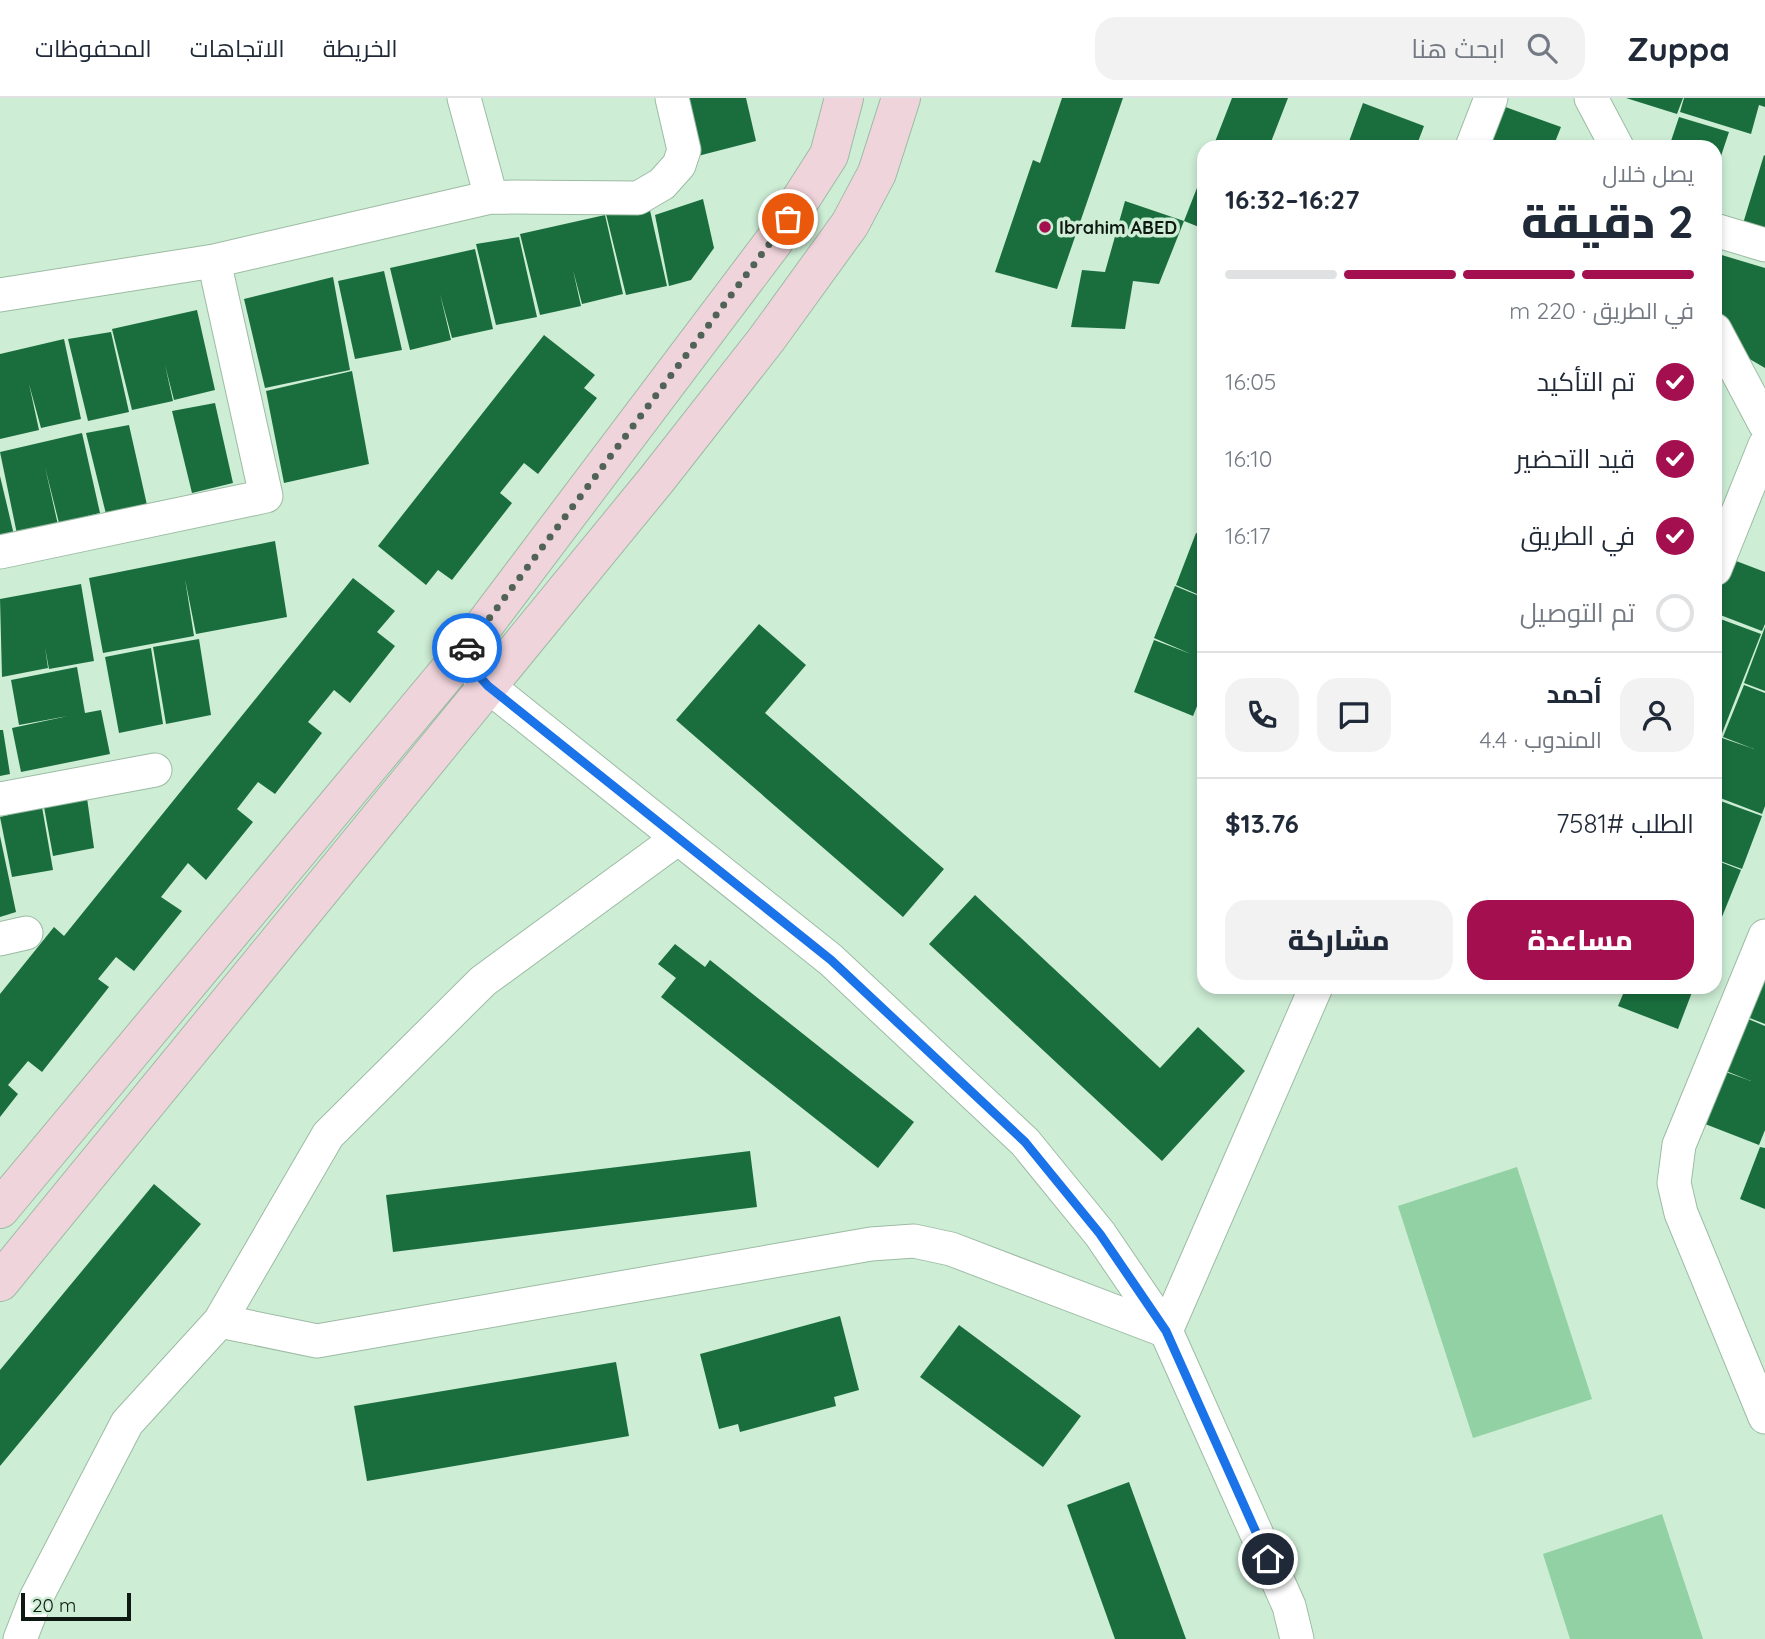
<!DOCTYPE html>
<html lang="ar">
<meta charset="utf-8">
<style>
:root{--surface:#fff;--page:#f2f2f3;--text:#1f2937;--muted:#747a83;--line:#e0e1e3;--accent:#a4104f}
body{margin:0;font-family:Quicksand,Cairo,sans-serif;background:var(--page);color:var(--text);direction:rtl;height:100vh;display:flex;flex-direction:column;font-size:26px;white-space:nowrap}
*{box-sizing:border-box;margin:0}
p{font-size:23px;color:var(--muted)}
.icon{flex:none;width:38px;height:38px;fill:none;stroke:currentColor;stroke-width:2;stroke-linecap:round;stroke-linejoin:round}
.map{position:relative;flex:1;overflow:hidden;direction:ltr}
.panel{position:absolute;left:1197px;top:42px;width:525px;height:854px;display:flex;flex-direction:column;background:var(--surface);border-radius:21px;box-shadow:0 4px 10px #0003;direction:rtl}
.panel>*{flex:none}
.scale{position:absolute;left:21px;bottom:18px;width:110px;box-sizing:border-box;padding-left:7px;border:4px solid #0e1911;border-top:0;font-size:19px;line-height:24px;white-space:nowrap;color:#0e1911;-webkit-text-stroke:5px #cdedd5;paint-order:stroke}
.pin{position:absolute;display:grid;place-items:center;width:60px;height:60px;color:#fff;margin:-30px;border:4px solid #fff;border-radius:50%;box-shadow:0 2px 7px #0007}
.courier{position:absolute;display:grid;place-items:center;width:70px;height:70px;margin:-35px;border:5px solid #1a73e8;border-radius:50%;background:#fff;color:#222;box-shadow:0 2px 9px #0007}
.overview em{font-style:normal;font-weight:800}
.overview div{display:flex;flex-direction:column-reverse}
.overview{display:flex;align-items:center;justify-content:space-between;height:119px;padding:0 28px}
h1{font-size:46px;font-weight:800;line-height:52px}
.bar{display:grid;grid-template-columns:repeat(4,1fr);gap:10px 7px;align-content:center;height:84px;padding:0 28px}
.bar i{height:9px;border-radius:5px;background:var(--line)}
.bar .on{background:var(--accent)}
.bar p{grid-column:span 4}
.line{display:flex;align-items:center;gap:18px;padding:0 28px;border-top:2px solid var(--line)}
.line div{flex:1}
.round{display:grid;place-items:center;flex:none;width:74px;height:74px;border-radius:21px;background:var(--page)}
ol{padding:0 28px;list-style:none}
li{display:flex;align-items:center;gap:21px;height:77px}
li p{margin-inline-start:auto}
li .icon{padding:7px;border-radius:50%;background:var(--accent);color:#fff;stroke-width:4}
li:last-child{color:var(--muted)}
li i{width:38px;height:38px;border:4px solid var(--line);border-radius:50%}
.primary-button{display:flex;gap:14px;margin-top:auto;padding:14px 28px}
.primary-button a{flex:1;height:80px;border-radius:21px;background:var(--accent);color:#fff;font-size:28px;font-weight:800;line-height:80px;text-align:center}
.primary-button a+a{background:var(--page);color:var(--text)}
header{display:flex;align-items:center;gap:42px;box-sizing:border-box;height:98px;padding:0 35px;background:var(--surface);border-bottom:2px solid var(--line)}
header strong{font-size:33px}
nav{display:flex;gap:38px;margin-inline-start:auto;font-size:24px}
.search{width:490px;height:63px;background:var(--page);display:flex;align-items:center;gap:18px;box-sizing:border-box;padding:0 24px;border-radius:21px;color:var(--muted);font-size:26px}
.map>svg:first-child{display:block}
.green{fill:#91d1a3}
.building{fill:#1a6e3e}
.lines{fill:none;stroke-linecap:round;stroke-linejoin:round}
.minor-casing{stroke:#9dbba4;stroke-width:35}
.secondary-casing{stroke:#9dbba4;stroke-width:40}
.minor{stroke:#fff;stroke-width:33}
.secondary{stroke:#f0d4dc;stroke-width:38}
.done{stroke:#516356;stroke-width:7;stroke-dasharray:0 12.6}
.route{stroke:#1a73e8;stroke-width:9}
.poi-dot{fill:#a4104f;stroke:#cdedd5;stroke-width:2.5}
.labels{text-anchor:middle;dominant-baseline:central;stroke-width:7;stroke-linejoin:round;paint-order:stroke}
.poi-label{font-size:18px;font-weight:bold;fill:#0e1911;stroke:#cdedd5;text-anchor:start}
</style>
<header>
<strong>Zuppa</strong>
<div class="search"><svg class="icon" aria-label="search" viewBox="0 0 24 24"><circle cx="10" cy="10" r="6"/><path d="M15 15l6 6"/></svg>ابحث هنا</div>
<nav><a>الخريطة</a><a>الاتجاهات</a><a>المحفوظات</a></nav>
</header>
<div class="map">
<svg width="1765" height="1541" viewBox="0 0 1765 1541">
<rect width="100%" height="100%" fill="#cdedd5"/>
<path class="green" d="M 1517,1069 L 1592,1301 L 1473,1340 L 1398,1108 Z
M 1662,1416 L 1703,1541 L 1570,1541 L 1543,1456 Z"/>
<path class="building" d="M 676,0 L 746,0 L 756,43 L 690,60 Z
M 1062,0 L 1123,0 L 1057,191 L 995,174 L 1033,62 L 1040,65 Z
M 1232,0 L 1288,0 L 1269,49 L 1213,49 Z
M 1626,0 L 1683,0 L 1677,16 Z
M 1684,0 L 1765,0 L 1765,9 L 1759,7 L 1751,36 L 1680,14 Z
M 1363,5 L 1424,28 L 1416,49 L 1347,49 Z
M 1500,7 L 1561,29 L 1553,49 L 1484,49 Z
M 1679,19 L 1729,34 L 1715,76 L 1715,49 L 1669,49 Z
M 1764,57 L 1765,58 L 1765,139 L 1741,132 Z
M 1204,72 L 1204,131 L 1184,123 Z
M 703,101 L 714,150 L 691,182 L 669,188 L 655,117 Z
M 1125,103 L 1184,123 L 1159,186 L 1133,183 L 1125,231 L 1071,229 L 1082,172 L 1105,174 Z
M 649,108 L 667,188 L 626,197 L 606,116 Z
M 605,117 L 623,196 L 582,206 L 573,172 L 581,208 L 540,217 L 520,136 Z
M 519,139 L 537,219 L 496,227 L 476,146 Z
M 475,151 L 493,231 L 452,240 L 440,196 L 451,242 L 410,252 L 390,170 Z
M 1715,155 L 1765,170 L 1765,270 L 1741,256 L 1715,211 Z
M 384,173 L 402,252 L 355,261 L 338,183 Z
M 333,179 L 350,272 L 265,290 L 244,201 Z
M 197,212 L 215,292 L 174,302 L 165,267 L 173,303 L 132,312 L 112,231 Z
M 111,234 L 129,314 L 88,323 L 68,241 Z
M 544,237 L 595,277 L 584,290 L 597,300 L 538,376 L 524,365 L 500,395 L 512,405 L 452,482 L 438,472 L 426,487 L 378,448 Z
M 64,241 L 81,321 L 41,330 L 29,286 L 39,332 L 0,341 L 0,256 Z
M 352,273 L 369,366 L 284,385 L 266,293 Z
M 215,305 L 233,385 L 192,395 L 172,313 Z
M 129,327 L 147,407 L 106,416 L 86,335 Z
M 82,335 L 100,415 L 59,425 L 45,369 L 58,427 L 17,436 L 0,354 Z
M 0,378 L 14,437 L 0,440 Z
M 1204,417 L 1204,437 L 1197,434 Z
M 1196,435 L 1204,438 L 1204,499 L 1176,487 Z
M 275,443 L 287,519 L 196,536 L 185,481 L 194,538 L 103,555 L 89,480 Z
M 1723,458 L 1765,474 L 1765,526 L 1762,533 L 1715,515 L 1715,478 Z
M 353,480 L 395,513 L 377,534 L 395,548 L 350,605 L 334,592 L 308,624 L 322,635 L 275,696 L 258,684 L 237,711 L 253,724 L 206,782 L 188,765 L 161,799 L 182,813 L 134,873 L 116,859 L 98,881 L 109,889 L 42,974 L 28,963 L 8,987 L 18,996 L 0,1019 L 0,896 L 54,829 L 64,838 Z
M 81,486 L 94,563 L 49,571 L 45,550 L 48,570 L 2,579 L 0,501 Z
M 1175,488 L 1204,500 L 1204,591 L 1193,618 L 1134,594 L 1154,542 L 1191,556 L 1154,540 Z
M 1715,519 L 1761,536 L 1719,643 L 1715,641 Z
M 759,526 L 806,567 L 765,615 L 944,771 L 903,819 L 676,622 Z
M 1765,529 L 1765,593 L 1744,585 Z
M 199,541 L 211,617 L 166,626 L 153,549 Z
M 151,550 L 163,626 L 119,635 L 105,559 Z
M 77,569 L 85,615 L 101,612 L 110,656 L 21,674 L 12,630 L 68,618 L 19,627 L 11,582 Z
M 1744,587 L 1765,595 L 1765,708 L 1762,716 L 1715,698 L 1715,660 L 1722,640 L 1754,651 L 1723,639 Z
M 0,632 L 3,632 L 10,676 L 0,678 Z
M 87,700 L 94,750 L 53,758 L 44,709 Z
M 1715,701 L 1762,718 L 1742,771 L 1715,761 Z
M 42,709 L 53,772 L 12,779 L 0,719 Z
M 0,738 L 16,814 L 0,819 Z
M 1715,762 L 1741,772 L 1715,836 Z
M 975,797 L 1160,970 L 1198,929 L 1245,973 L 1162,1063 L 929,846 Z
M 675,846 L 705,869 L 710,862 L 914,1024 L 878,1070 L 661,899 L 676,880 L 658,866 Z
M 1765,866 L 1765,926 L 1742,917 Z
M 1626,889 L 1694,889 L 1678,931 L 1618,908 Z
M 1741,918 L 1765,928 L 1765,1032 L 1759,1047 L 1700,1024 L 1720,972 L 1751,983 L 1721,971 Z
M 1760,1049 L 1765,1050 L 1765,1111 L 1740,1101 Z
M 750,1053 L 757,1109 L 393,1154 L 386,1097 Z
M 154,1086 L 201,1126 L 0,1368 L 0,1272 Z
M 840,1218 L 859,1292 L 834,1299 L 836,1308 L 740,1334 L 738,1326 L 719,1331 L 700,1256 Z
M 959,1227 L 1081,1318 L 1043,1369 L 920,1279 Z
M 616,1264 L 629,1338 L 367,1383 L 354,1308 Z
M 1129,1384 L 1186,1541 L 1115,1541 L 1067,1407 Z"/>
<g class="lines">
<defs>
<path id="minor" d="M 464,0 L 491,99
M 1591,0 L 1617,49
M 1472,49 L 1491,0
M 1715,132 L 1765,147
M 0,197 L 214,163 L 491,99 L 638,100 L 662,86 L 679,67 L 684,52 L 672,0
M 1715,232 L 1765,326
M 0,454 L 266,398 L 214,163
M 1715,471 L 1765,347
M 470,568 L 488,588 L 831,862 L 1025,1044 L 1100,1136 L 1166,1233 L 1289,1508 L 1297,1541
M 0,701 L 155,672
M 1765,838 L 1679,1047 L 1674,1085 L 1681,1115 L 1765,1319
M 0,841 L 26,835
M 220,1223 L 317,1243 L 871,1146 L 914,1143 L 951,1151 L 1166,1233 L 1316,889
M 20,1541 L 36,1500 L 127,1325 L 220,1223 L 328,1037 L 483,883 L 677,741"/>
<path id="secondary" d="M 0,1111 L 461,558 L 774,143 L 829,57 L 844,0
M 0,1184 L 657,381 L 766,242 L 850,126 L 877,75 L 901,0"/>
</defs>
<use href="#minor" class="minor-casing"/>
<use href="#secondary" class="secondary-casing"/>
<use href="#minor" class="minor"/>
<use href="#secondary" class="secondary"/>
</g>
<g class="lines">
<path class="done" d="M 467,550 L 788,121"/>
<path class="route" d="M 467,550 L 461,558 L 488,588 L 831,862 L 1025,1044 L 1100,1136 L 1166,1233 L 1268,1461"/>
</g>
<circle class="poi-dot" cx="1045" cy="129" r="7"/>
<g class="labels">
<g class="poi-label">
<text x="1059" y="129">Ibrahim ABED</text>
</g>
</g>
</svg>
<div class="scale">20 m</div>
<div class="pin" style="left:788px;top:121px;background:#ea580c"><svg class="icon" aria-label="bag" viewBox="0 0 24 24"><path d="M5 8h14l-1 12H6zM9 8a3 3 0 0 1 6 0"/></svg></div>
<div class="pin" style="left:1268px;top:1461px;background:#1f2937"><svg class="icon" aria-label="home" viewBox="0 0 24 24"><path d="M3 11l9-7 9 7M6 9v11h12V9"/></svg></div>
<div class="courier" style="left:467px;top:550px"><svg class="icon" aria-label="car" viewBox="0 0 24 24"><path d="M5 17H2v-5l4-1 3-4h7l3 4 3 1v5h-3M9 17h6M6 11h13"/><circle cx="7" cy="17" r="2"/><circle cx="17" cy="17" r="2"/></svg></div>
<section class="panel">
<div class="overview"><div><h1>2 دقيقة</h1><p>يصل خلال</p></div><em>16:27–16:32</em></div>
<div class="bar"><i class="on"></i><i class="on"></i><i class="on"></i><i></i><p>في الطريق · 220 m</p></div>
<ol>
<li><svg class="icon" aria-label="check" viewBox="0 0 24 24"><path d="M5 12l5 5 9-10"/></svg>تم التأكيد<p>16:05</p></li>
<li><svg class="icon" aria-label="check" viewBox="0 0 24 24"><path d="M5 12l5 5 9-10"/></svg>قيد التحضير<p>16:10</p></li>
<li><svg class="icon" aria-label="check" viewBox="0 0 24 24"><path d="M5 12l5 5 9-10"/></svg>في الطريق<p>16:17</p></li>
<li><i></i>تم التوصيل</li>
</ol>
<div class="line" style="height:126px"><a class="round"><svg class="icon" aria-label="person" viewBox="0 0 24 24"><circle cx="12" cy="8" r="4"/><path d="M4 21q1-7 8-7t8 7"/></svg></a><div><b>أحمد</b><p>المندوب · 4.4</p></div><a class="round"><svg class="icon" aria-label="chat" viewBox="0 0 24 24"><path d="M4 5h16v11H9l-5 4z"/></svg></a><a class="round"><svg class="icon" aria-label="phone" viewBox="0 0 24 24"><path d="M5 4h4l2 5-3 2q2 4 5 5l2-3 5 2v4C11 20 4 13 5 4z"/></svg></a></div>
<div class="line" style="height:91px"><div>الطلب #7581</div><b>$13.76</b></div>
<div class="primary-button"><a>مساعدة</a><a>مشاركة</a></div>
</section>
</div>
